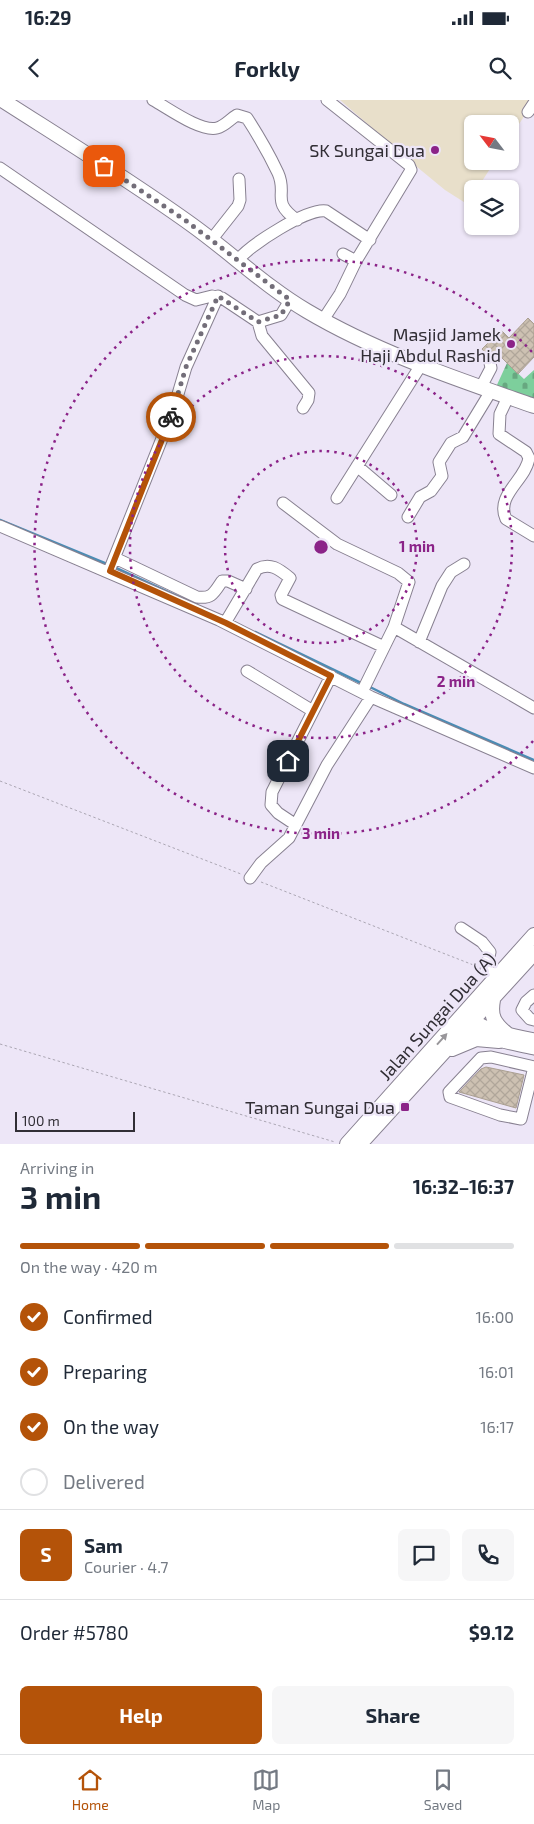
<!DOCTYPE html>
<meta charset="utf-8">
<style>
:root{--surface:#fff;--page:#f6f6f7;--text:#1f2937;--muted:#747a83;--line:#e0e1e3;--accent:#b45309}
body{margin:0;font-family:"Exo 2",sans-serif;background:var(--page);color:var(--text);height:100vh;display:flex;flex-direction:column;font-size:19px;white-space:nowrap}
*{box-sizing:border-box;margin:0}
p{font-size:16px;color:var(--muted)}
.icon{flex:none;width:28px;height:28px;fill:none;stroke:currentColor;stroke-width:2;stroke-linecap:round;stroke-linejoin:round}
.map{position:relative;height:1044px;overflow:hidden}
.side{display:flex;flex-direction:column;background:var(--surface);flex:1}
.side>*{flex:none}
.needle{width:32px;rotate:302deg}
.fabs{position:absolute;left:464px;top:15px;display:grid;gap:10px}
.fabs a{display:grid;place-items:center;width:55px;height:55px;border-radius:8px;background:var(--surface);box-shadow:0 1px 4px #0004;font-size:25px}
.scale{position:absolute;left:15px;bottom:12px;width:120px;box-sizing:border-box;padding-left:5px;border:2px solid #312e35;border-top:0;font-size:14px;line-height:18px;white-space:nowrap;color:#312e35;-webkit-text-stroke:4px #ede6f7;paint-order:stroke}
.pin{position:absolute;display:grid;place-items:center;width:42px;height:42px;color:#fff;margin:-21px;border-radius:10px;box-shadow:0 2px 8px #0006}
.courier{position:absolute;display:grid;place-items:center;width:50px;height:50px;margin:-25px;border:4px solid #b45309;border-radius:50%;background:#fff;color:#222;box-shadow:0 1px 6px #0007}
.summary em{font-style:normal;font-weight:700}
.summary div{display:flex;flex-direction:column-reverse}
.summary{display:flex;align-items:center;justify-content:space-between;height:85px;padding:0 20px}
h1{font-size:32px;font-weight:700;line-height:38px}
.bar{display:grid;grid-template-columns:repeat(4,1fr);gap:8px 5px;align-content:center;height:60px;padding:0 20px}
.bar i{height:6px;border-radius:4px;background:var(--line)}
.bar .on{background:var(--accent)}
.bar p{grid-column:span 4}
.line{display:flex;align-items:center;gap:12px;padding:0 20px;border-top:1px solid var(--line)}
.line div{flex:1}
.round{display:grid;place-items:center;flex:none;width:52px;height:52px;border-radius:8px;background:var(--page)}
ol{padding:0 20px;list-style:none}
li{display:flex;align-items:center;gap:15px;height:55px}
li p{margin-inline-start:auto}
li .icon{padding:5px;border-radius:50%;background:var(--accent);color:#fff;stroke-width:4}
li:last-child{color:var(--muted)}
li i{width:28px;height:28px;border:2px solid var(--line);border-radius:50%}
.primary-button{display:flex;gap:10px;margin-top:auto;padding:10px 20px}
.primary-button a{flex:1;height:58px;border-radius:8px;background:var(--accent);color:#fff;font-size:20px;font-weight:700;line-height:58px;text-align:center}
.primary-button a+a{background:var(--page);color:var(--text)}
.status{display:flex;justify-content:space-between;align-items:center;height:35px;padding:0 25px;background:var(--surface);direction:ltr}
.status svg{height:14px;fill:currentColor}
header{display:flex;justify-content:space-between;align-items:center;height:65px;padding:0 20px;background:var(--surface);font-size:22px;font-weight:700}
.tab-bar{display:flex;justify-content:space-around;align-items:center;height:70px;border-top:1px solid var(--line);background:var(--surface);font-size:14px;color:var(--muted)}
.tab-bar a{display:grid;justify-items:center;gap:2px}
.tab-bar .on{color:var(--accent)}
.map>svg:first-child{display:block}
.education{fill:#e8dfca}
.cemetery{fill:url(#cemetery-stones)}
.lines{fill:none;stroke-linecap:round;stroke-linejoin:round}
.stream{stroke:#4b8cb4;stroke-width:2.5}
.building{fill:url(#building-cross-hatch);stroke:#aa9f91}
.minor-casing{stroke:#888191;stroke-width:13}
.major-casing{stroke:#888191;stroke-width:16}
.path{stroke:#aba6b3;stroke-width:1;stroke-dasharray:2.5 2.5;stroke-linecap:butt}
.minor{stroke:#fff;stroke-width:11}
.major{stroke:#fff;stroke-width:14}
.oneway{fill:#98969a}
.done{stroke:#736e79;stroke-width:5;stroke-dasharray:0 9}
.route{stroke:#b45309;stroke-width:6}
.ring{fill:none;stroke:#8b2388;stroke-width:2.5;stroke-dasharray:2.5 5}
.poi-dot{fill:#8b2388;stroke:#ede6f7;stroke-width:2}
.labels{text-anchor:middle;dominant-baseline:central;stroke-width:4.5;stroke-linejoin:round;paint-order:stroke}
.poi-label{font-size:18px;fill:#312e35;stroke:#ede6f7;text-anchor:end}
.street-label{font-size:18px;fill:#312e35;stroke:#ede6f7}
.centre{fill:#8b2388;stroke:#ede6f7;stroke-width:2.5}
.ring-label{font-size:15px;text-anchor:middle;font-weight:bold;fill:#8b2388;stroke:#ede6f7;stroke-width:4.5;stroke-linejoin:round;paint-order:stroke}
</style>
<div class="status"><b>16:29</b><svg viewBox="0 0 49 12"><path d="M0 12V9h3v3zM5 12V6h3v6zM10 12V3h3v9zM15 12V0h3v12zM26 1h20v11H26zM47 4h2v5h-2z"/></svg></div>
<header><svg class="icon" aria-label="back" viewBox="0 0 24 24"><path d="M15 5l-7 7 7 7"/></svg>Forkly<svg class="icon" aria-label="search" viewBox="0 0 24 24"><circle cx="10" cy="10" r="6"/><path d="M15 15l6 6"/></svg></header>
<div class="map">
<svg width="534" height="1044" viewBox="0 0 534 1044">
<defs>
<pattern id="cemetery-stones" width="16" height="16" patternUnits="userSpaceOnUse" patternTransform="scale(1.25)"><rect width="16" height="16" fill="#7dcf9c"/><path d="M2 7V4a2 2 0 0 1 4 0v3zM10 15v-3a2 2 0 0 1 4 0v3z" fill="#67a880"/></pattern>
<pattern id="building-cross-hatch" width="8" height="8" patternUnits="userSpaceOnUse" patternTransform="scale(1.25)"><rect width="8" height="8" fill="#cdc1b2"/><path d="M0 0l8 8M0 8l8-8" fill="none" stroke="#b0a69a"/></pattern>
</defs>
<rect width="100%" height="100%" fill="#ede6f7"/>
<path class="education" d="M 340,0 L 534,0 L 534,1 L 510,38 L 510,24 L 472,24 L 472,61 L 495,61 L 477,89 L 472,89 L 472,96 L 467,104 L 445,90 L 411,62 Z"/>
<path class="cemetery" d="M 507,263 L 524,279 L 534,270 L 534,300 L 496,287 Z"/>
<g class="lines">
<path class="stream" d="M 0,420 L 107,464
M 116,468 L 181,498
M 255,532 L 363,584
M 368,586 L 404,604 L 534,660"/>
</g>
<path class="building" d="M 528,218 L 534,224 L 534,257 L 518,274 L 498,254 L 495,257 L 488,256 L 482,249 L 501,230 L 509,238 Z
M 486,967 L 524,975 L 516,1008 L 459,992 L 481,969 Z"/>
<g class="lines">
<defs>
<path id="minor" d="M 153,0 C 168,8 200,32 217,28 C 225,26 230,19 237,15 L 247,18 C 258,35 269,54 278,73 C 288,95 270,101 297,120
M 528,12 L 534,3
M 0,68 L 185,195 L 196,200 L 212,196 L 222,198 L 258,222 L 262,236 L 309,293 L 308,300 L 303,308
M 212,139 L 238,106 L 240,100 L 239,79
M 343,154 L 356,161
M 238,160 C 250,145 307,108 326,111 L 370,140
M 323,220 L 340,194 L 356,161 L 411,70 L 409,65 L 327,0
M 258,222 L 281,215 L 290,200
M 481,287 L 491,268 L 490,263
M 508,297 L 500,314 L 499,334 L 526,352 L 529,358 C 526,380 495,395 506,419 L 534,436
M 357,366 L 391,395
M 337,398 L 421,265
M 283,403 L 337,444 L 398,473 L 409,482 L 394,527 L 362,592
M 408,417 L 420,397 L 431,391 L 442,376 L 439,362 L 451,343 L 463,337 L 491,291
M 0,426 L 219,520 L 371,597 L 534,668
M 115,458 L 197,497 C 212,499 214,493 222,481 L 228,481 L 246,489
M 109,471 L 173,311 L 186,267 L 218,196
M 225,523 L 257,469 C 270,462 279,469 290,478 L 281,495 L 282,499 L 384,547
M 394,527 L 534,608
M 419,542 L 442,486 L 451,472 L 464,464
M 247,571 L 313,611
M 296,725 L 278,713 L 271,705 L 272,692 L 331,576
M 250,778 L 261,763 L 289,738 L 327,665 L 371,597
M 461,828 L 482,842 L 490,852 L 486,870 L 498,876
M 534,895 L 526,902 L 522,910 L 530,919 L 534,920
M 467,915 C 484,930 512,934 534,939
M 460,922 C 479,940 509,943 534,949
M 534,967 L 521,1019 L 500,1015 L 450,997 L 449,992 L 481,958 L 491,957 L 534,967"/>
<path id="major" d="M 2,0 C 66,41 131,81 192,125 C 231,153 266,187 307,211 C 378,253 457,279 534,306
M 493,900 C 490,916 494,923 506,933
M 452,949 L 476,939 L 499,941
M 347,1044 L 534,835
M 360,1044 L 534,853"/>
</defs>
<use href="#minor" class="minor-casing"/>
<use href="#major" class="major-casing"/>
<path class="path" d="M 0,681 L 241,774
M 261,782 L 476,866
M 0,944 L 335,1042"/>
<use href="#minor" class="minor"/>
<use href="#major" class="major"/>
</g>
<defs><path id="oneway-solid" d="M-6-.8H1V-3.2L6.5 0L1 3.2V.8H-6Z" transform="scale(1.25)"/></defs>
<use class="oneway" href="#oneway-solid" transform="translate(442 939) rotate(-48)"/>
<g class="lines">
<path class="done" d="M 104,66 L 185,120 L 290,200 L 281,215 L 258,222 L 218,196 L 186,267 L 171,317"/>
<path class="route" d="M 171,317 L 110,471 L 226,523 L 331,576 L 288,661"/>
</g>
<g class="ring">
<circle cx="321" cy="447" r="96"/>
<circle cx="321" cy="447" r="191"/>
<path d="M533 641A287 287 0 1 1 533 253"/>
</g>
<g class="poi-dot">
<circle cx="435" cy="50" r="5"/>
<circle cx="511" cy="244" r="5"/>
<rect x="400" y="1002" width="10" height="10" rx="2.5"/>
</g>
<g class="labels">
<g class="poi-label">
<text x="425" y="50">SK Sungai Dua</text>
<text x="501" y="234">Masjid Jamek<tspan x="501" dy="21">Haji Abdul Rashid</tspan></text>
<text x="395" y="1007">Taman Sungai Dua</text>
</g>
<g class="street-label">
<text transform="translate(437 916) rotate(-48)">Jalan Sungai Dua (A)</text>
</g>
</g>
<circle cx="321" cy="447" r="8" class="centre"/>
<g class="ring-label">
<text x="417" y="452">1 min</text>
<text x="456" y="587">2 min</text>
<text x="321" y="739">3 min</text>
</g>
</svg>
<div class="fabs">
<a><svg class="needle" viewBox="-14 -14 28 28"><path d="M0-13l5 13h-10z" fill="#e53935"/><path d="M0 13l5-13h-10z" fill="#747a83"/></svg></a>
<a><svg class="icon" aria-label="layers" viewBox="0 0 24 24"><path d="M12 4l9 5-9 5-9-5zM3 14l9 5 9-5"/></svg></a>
</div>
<div class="scale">100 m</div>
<div class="pin" style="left:104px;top:66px;background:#ea580c"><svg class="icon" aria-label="bag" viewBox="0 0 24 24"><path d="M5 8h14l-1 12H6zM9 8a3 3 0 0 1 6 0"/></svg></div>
<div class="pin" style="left:288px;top:661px;background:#1f2937"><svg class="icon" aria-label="home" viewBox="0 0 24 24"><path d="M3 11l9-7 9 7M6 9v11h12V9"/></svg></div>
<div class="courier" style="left:171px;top:317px"><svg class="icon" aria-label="bike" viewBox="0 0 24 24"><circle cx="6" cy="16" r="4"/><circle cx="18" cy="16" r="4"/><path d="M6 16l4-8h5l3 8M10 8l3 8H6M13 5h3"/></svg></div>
</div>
<section class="side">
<div class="summary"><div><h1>3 min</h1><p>Arriving in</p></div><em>16:32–16:37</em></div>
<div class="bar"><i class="on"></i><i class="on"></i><i class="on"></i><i></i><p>On the way · 420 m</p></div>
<ol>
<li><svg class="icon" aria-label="check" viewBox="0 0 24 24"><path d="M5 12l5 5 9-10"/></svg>Confirmed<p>16:00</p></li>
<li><svg class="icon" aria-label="check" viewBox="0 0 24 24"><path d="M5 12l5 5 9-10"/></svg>Preparing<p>16:01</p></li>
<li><svg class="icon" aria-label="check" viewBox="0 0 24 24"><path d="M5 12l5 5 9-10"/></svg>On the way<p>16:17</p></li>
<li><i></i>Delivered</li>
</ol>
<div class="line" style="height:90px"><b class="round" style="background:var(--accent);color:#fff">S</b><div><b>Sam</b><p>Courier · 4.7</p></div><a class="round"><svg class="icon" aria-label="chat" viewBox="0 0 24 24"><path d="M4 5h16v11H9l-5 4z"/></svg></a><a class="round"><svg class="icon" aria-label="phone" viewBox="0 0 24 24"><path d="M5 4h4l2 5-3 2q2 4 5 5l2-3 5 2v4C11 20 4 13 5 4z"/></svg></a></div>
<div class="line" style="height:65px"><div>Order #5780</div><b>$9.12</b></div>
<div class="primary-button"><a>Help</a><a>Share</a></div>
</section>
<nav class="tab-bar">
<a class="on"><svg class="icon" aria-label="home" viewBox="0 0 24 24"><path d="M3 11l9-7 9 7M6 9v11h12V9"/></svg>Home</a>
<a><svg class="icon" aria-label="map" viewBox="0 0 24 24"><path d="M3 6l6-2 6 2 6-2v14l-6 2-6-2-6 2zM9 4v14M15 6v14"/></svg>Map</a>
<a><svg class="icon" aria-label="saved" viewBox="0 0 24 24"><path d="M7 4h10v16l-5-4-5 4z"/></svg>Saved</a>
</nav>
